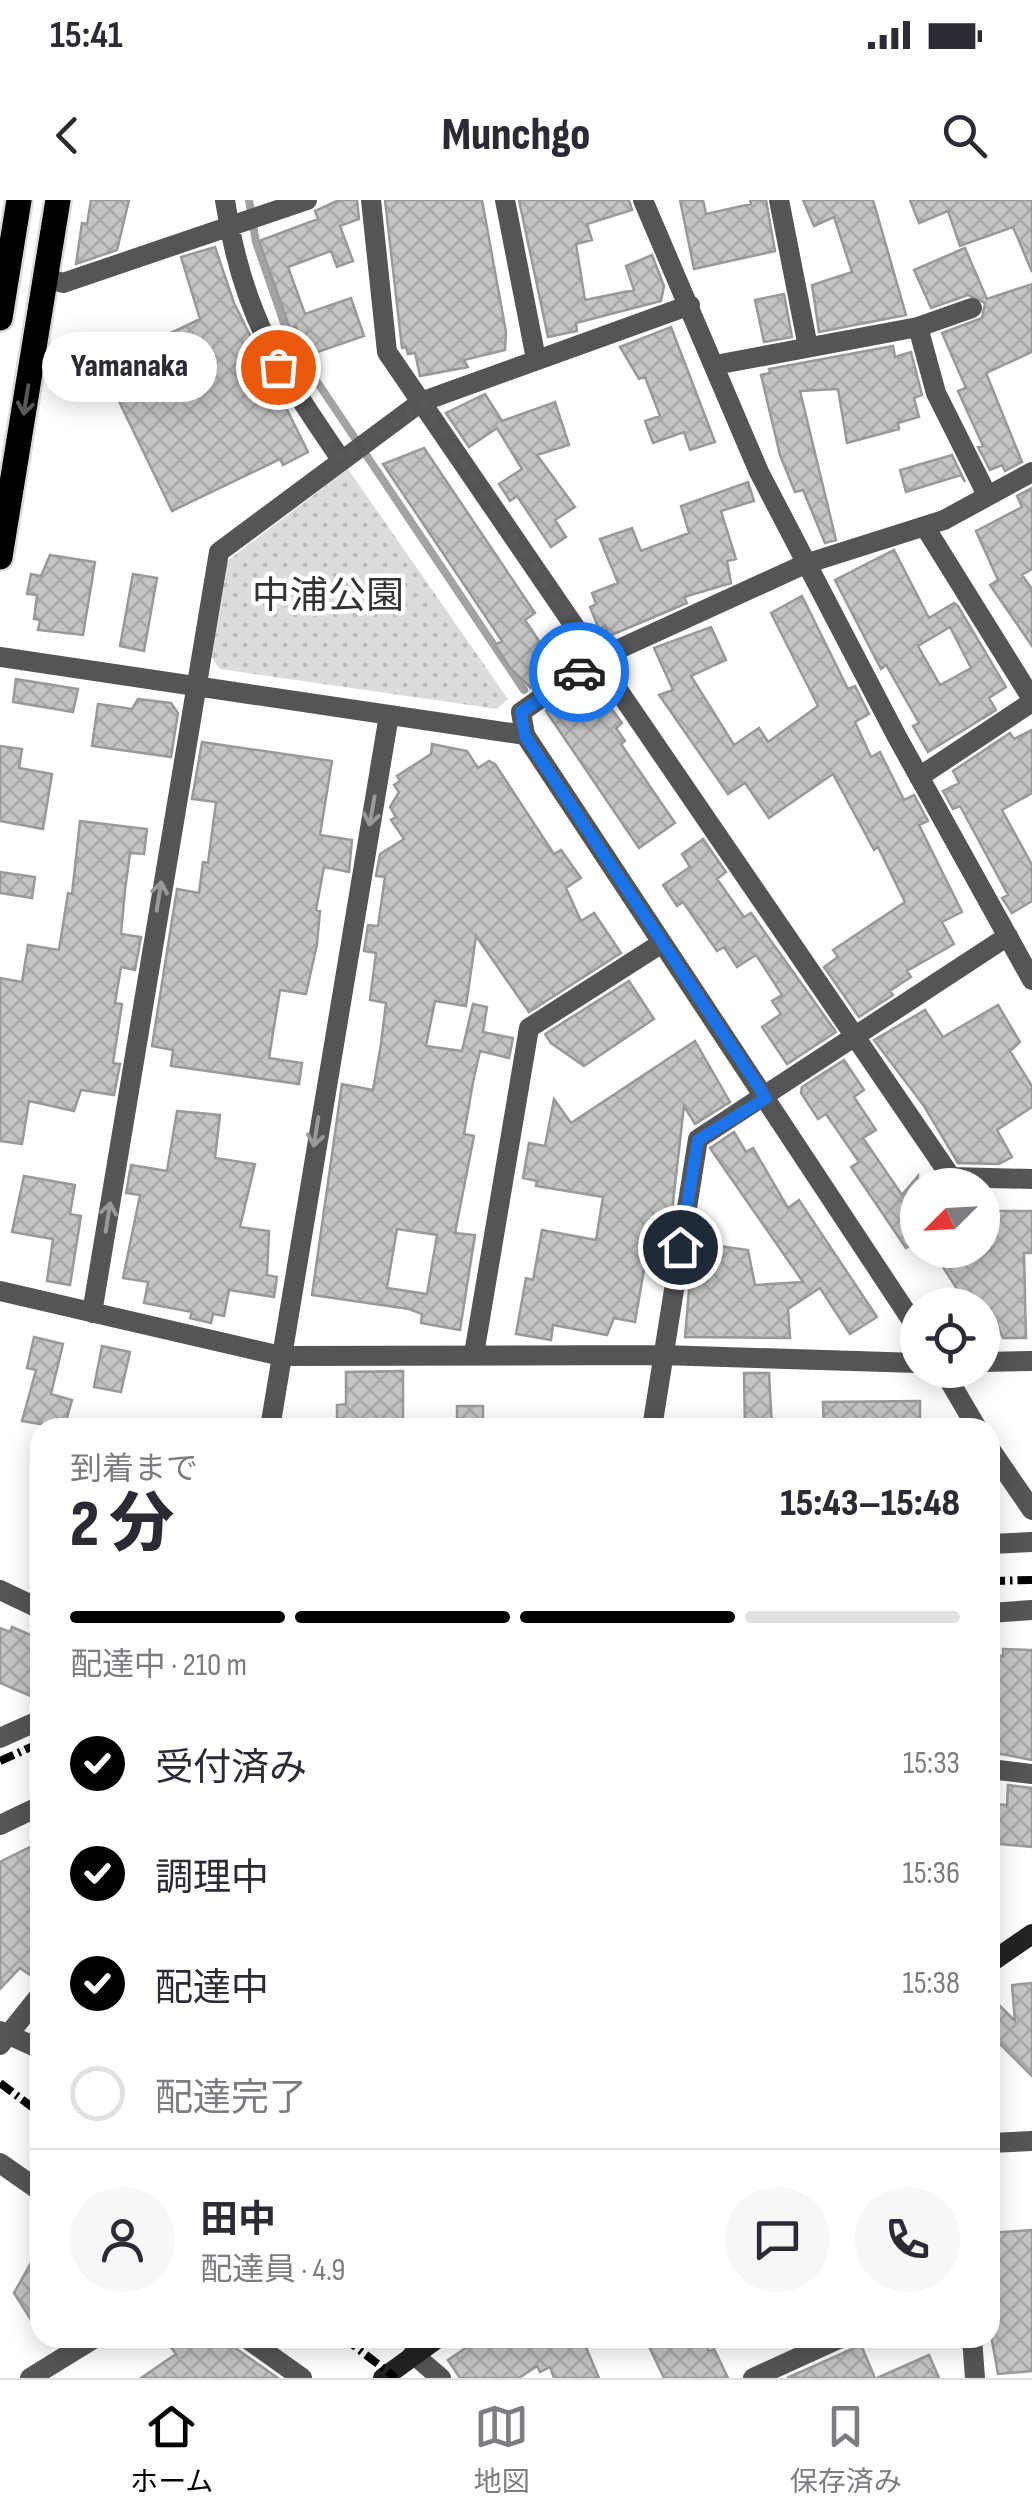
<!DOCTYPE html>
<html lang="ja">
<meta charset="utf-8">
<style>
:root{--surface:#fff;--page:#f7f7f7;--text:#2b2b33;--muted:#7c7c81;--line:#e1e1e2;--accent:#000}
body{margin:0;font-family:"Sofia Sans Condensed","Noto Sans JP",sans-serif;background:var(--page);color:var(--text);height:100vh;display:flex;flex-direction:column;font-size:38px;white-space:nowrap}
*{box-sizing:border-box;margin:0}
p{font-size:32px;color:var(--muted)}
.icon{flex:none;width:55px;height:55px;fill:none;stroke:currentColor;stroke-width:2;stroke-linecap:round;stroke-linejoin:round}
.map{position:relative;flex:1;overflow:hidden}
.panel{position:absolute;left:30px;top:1218px;width:970px;height:930px;display:flex;flex-direction:column;background:var(--surface);border-radius:30px;box-shadow:0 5px 25px #0003}
.panel>*{flex:none}
.needle{width:65px;rotate:246deg}
.fabs{position:absolute;left:900px;top:968px;display:grid;gap:20px}
.fabs a{display:grid;place-items:center;width:100px;height:100px;border-radius:50%;background:var(--surface);box-shadow:0 5px 25px #0003;font-size:50px}
.pin{position:absolute;display:grid;place-items:center;width:85px;height:85px;color:#fff;margin:-42px;border:5px solid #fff;border-radius:50%;box-shadow:0 2px 10px #0007}
.courier{position:absolute;display:grid;place-items:center;width:100px;height:100px;margin:-50px;border:8px solid #1a73e8;border-radius:50%;background:#fff;color:#222;box-shadow:0 2px 12px #0007}
.bubble{position:absolute;height:70px;border-radius:35px;background:var(--surface);box-shadow:0 5px 25px #0003;font-size:32px;font-weight:800;line-height:70px;text-align:center}
.head em{font-style:normal;font-weight:800}
.head div{display:flex;flex-direction:column-reverse}
.head{display:flex;align-items:center;justify-content:space-between;height:170px;padding:0 40px}
h1{font-size:65px;font-weight:800;line-height:75px}
.bar{display:grid;grid-template-columns:repeat(4,1fr);gap:15px 10px;align-content:center;height:120px;padding:0 40px}
.bar i{height:12px;border-radius:8px;background:var(--line)}
.bar .current{background:var(--accent)}
.bar p{grid-column:span 4}
.line{display:flex;align-items:center;gap:25px;padding:0 40px;border-top:2px solid var(--line)}
.line div{flex:1}
.round{display:grid;place-items:center;flex:none;width:105px;height:105px;border-radius:52px;background:var(--page)}
ol{padding:0 40px;list-style:none}
li{display:flex;align-items:center;gap:30px;height:110px}
li p{margin-inline-start:auto}
li .icon{padding:10px;border-radius:50%;background:var(--accent);color:#fff;stroke-width:4}
li:last-child{color:var(--muted)}
li i{width:55px;height:55px;border:5px solid var(--line);border-radius:50%}
.status{display:flex;justify-content:space-between;align-items:center;height:70px;padding:0 50px;background:var(--surface);direction:ltr}
.status svg{height:28px;fill:currentColor}
header{display:flex;justify-content:space-between;align-items:center;height:130px;padding:0 40px;background:var(--surface);font-size:45px;font-weight:800}
.tab-bar{display:flex;justify-content:space-around;align-items:center;height:140px;border-top:2px solid var(--line);background:var(--surface);font-size:28px;color:var(--muted)}
.tab-bar a{display:grid;justify-items:center;gap:5px}
.tab-bar .current{color:var(--accent)}
.map>svg:first-child{display:block}
.park{fill:url(#park-dots)}
.lines{fill:none;stroke-linecap:round;stroke-linejoin:round}
.stream{stroke:#a3a3a3;stroke-width:8}
.building{fill:url(#building-cross-hatch);stroke:#999;stroke-width:2.5;fill-rule:evenodd}
.primary-casing{stroke:#dbdbdb;stroke-width:30}
.minor{stroke:#555;stroke-width:20}
.tertiary{stroke:#555;stroke-width:20}
.secondary{stroke:#222;stroke-width:20}
.primary{stroke:#000;stroke-width:25}
.rail{stroke:#000;stroke-width:8;stroke-dasharray:15 5 2.5 5;stroke-linecap:butt}
.oneway{stroke:#595959}
.oneway2{stroke:#999}
.done{stroke:#595959;stroke-width:10;stroke-dasharray:0 18}
.route{stroke:#1a73e8;stroke-width:12}
.labels{text-anchor:middle;dominant-baseline:central;stroke-width:9;stroke-linejoin:round;paint-order:stroke}
.park-label{font-size:38px;fill:#333;stroke:#fff}
</style>
<div class="status"><b>15:41</b><svg viewBox="0 0 49 12"><path d="M0 12V9h3v3zM5 12V6h3v6zM10 12V3h3v9zM15 12V0h3v12zM26 1h20v11H26zM47 4h2v5h-2z"/></svg></div>
<header><svg class="icon" aria-label="back" viewBox="0 0 24 24"><path d="M15 5l-7 7 7 7"/></svg>Munchgo<svg class="icon" aria-label="search" viewBox="0 0 24 24"><circle cx="10" cy="10" r="6"/><path d="M15 15l6 6"/></svg></header>
<div class="map">
<svg width="1032" height="2178" viewBox="0 0 1032 2178">
<defs>
<pattern id="park-dots" width="8" height="8" patternUnits="userSpaceOnUse" patternTransform="scale(2.5)"><rect width="8" height="8" fill="#dcdcdc"/><path d="M2 2h.1M6 6h.1" fill="none" stroke="#bbb" stroke-width="1.8" stroke-linecap="round"/></pattern>
<pattern id="building-cross-hatch" width="8" height="8" patternUnits="userSpaceOnUse" patternTransform="scale(2.5)"><rect width="8" height="8" fill="#c4c4c4"/><path d="M0 0l8 8M0 8l8-8" fill="none" stroke="#a7a7a7"/></pattern>
</defs>
<rect width="100%" height="100%" fill="#fff"/>
<path class="park" d="M 348,269 L 508,499 L 497,509 L 220,469 L 210,455 L 227,361 Z"/>
<g class="lines">
<path class="stream" d="M 249,0 L 256,42 L 291,143 L 524,490"/>
</g>
<path class="building" d="M 91,0 L 129,0 L 117,50 L 76,64 L 82,23 L 87,24 Z
M 339,0 L 357,0 L 359,19 L 340,26 L 353,61 L 337,67 L 331,51 L 288,67 L 305,114 L 351,98 L 364,136 L 306,156 L 296,127 L 290,129 L 259,41 L 318,19 L 315,11 Z
M 385,0 L 482,0 L 506,132 L 505,150 L 464,160 L 468,167 L 420,176 L 415,153 L 408,154 L 406,147 L 402,148 Z
M 519,0 L 629,0 L 632,10 L 587,24 L 592,40 L 576,44 L 585,100 L 634,90 L 626,66 L 652,55 L 664,86 L 661,101 L 576,123 L 577,131 L 548,137 Z
M 680,0 L 703,0 L 706,14 L 751,4 L 750,0 L 766,0 L 775,51 L 694,69 Z
M 803,0 L 873,0 L 906,115 L 819,132 L 812,85 L 852,72 L 834,17 L 814,26 Z
M 910,0 L 1032,0 L 1032,72 L 1013,27 L 960,46 L 948,11 L 919,23 Z
M 215,47 L 234,103 L 308,252 L 283,265 L 280,259 L 172,311 L 102,166 L 200,119 L 181,57 Z
M 965,48 L 987,99 L 1032,84 L 1032,152 L 986,173 L 1022,262 L 1005,271 L 1002,265 L 990,270 L 978,247 L 983,246 L 958,191 L 966,188 L 942,133 L 982,118 L 985,103 L 968,95 L 931,108 L 914,70 Z
M 784,94 L 792,137 L 764,142 L 755,100 Z
M 671,127 L 715,242 L 690,250 L 684,232 L 653,243 L 645,221 L 660,216 L 645,177 L 639,179 L 620,147 Z
M 893,146 L 895,157 L 911,152 L 922,195 L 914,198 L 919,217 L 898,223 L 899,229 L 847,243 L 838,189 L 800,191 L 836,340 L 825,343 L 803,290 L 795,292 L 780,255 L 761,175 L 770,173 L 769,169 Z
M 485,194 L 502,221 L 555,202 L 569,245 L 537,255 L 575,307 L 555,320 L 566,337 L 551,347 L 517,296 L 510,301 L 499,284 L 522,269 L 497,228 L 469,247 L 446,213 Z
M 424,248 L 535,413 L 525,420 L 545,450 L 554,444 L 564,460 L 531,488 L 510,468 L 495,445 L 502,441 L 383,264 Z
M 952,255 L 965,282 L 961,275 L 906,292 L 900,270 Z
M 748,282 L 754,301 L 721,311 L 736,359 L 727,361 L 731,383 L 684,397 L 687,403 L 609,436 L 605,426 L 599,429 L 590,407 L 596,404 L 592,393 L 618,383 L 600,339 L 632,328 L 641,351 L 689,333 L 681,306 Z
M 1032,288 L 1032,369 L 1022,375 L 1032,389 L 1032,446 L 990,385 L 998,380 L 976,331 L 1022,307 L 1017,296 Z
M 894,350 L 929,418 L 954,403 L 958,406 L 1006,487 L 989,498 L 996,510 L 928,552 L 913,526 L 919,523 L 886,465 L 881,469 L 835,380 ZM 950,427 L 971,468 L 940,485 L 918,446 Z
M 50,355 L 95,362 L 83,435 L 38,430 L 40,420 L 34,419 L 37,395 L 27,394 L 31,374 L 41,376 Z
M 133,374 L 157,378 L 144,451 L 120,446 Z
M 802,396 L 848,489 L 855,486 L 869,514 L 855,522 L 871,557 L 880,552 L 904,600 L 914,595 L 928,621 L 919,625 L 962,712 L 942,722 L 954,744 L 907,771 L 911,777 L 890,791 L 893,795 L 859,817 L 824,767 L 838,757 L 833,750 L 905,702 L 878,647 L 874,650 L 833,574 L 769,618 L 745,583 L 728,594 L 659,495 L 673,490 L 654,448 L 711,427 L 726,460 L 691,476 L 734,545 L 759,528 L 768,542 L 818,506 L 771,413 Z
M 16,479 L 78,489 L 73,512 L 13,502 Z
M 578,489 L 598,517 L 611,508 L 622,523 L 616,528 L 625,541 L 621,544 L 675,623 L 639,648 L 546,511 Z
M 138,499 L 171,503 L 178,513 L 171,557 L 92,546 L 98,504 L 132,509 Z
M 1032,530 L 1032,593 L 1002,610 L 1032,665 L 1032,701 L 1012,713 L 1002,698 L 1008,695 L 960,606 L 953,609 L 943,591 L 959,583 L 953,571 L 1010,533 L 1014,539 Z
M 202,542 L 332,561 L 320,635 L 352,640 L 349,672 L 324,667 L 316,710 L 320,711 L 317,744 L 306,794 L 280,790 L 269,858 L 302,863 L 299,884 L 171,866 L 173,850 L 152,846 L 177,689 L 199,693 L 203,662 L 208,663 L 216,602 L 192,599 Z
M 432,544 L 467,551 L 478,568 L 489,561 L 495,564 L 554,654 L 561,650 L 581,678 L 566,688 L 581,721 L 594,713 L 621,753 L 529,812 L 476,736 L 466,806 L 435,801 L 426,846 L 462,851 L 473,804 L 487,807 L 483,832 L 513,838 L 509,858 L 480,851 L 473,882 L 464,934 L 474,936 L 455,1033 L 475,1035 L 460,1130 L 421,1123 L 422,1114 L 409,1109 L 312,1095 L 342,884 L 373,890 L 381,844 L 386,803 L 370,800 L 376,753 L 364,751 L 368,725 L 378,726 L 385,677 L 376,676 L 380,654 L 404,639 L 391,620 L 396,617 L 390,607 L 399,592 L 394,585 L 400,581 L 397,576 L 431,554 ZM 397,1029 L 437,1035 L 427,1094 L 387,1088 Z
M 0,546 L 22,549 L 19,568 L 52,574 L 43,629 L 0,621 Z
M 80,621 L 147,629 L 144,654 L 130,653 L 125,690 L 121,734 L 141,737 L 135,770 L 121,767 L 115,803 L 122,804 L 113,863 L 120,864 L 114,895 L 81,890 L 74,911 L 29,901 L 22,944 L 0,941 L 0,778 L 22,782 L 28,745 L 59,750 L 68,693 L 72,694 Z
M 703,639 L 726,672 L 717,679 L 744,717 L 751,713 L 836,832 L 787,864 L 762,827 L 781,814 L 772,801 L 782,795 L 756,755 L 737,767 L 724,747 L 717,751 L 683,702 L 677,706 L 663,685 L 690,667 L 682,654 Z
M 0,672 L 35,677 L 32,698 L 0,693 Z
M 629,781 L 654,819 L 584,866 L 551,843 L 545,834 Z
M 998,805 L 1020,842 L 1010,851 L 1032,886 L 1032,907 L 997,930 L 1012,957 L 999,964 L 958,963 L 924,906 L 874,840 L 925,810 L 943,837 Z
M 695,841 L 730,902 L 695,924 L 684,906 L 671,1020 L 653,1017 L 635,1122 L 614,1118 L 607,1135 L 553,1125 L 551,1140 L 516,1134 L 526,1078 L 533,1080 L 542,1030 L 596,1040 L 603,997 L 536,986 L 537,981 L 523,978 L 529,943 L 545,946 L 554,899 L 571,923 Z
M 844,860 L 864,890 L 854,897 L 876,930 L 863,938 L 902,995 L 918,976 L 918,1040 L 906,1048 L 851,967 L 859,962 L 826,914 L 818,919 L 801,893 L 802,887 Z
M 177,911 L 220,915 L 215,958 L 255,964 L 240,1027 L 269,1031 L 267,1075 L 277,1077 L 274,1097 L 229,1090 L 224,1116 L 213,1114 L 211,1123 L 190,1118 L 192,1112 L 144,1103 L 148,1082 L 123,1078 L 140,995 L 126,993 L 131,965 L 167,971 Z
M 734,932 L 746,952 L 753,948 L 788,1008 L 799,1000 L 877,1117 L 850,1134 L 820,1088 L 788,1109 L 790,1138 L 685,1137 L 690,1078 L 707,1081 L 712,1045 L 748,1050 L 755,1085 L 803,1082 L 710,948 Z
M 24,976 L 75,985 L 70,1014 L 81,1016 L 70,1085 L 47,1081 L 53,1039 L 12,1032 Z
M 991,1011 L 1032,1011 L 1032,1053 L 1024,1053 L 1026,1138 L 1003,1138 L 995,1119 L 982,1128 L 982,1105 L 941,1105 L 959,1092 L 932,1050 L 991,1050 Z
M 34,1137 L 63,1144 L 51,1194 L 72,1200 L 64,1228 L 22,1221 L 36,1170 L 27,1168 Z
M 102,1146 L 130,1152 L 121,1192 L 94,1187 Z
M 403,1171 L 403,1228 L 337,1228 L 337,1205 L 346,1204 L 346,1172 Z
M 744,1173 L 769,1173 L 772,1228 L 745,1228 Z
M 920,1201 L 920,1228 L 824,1228 L 823,1202 Z
M 457,1206 L 483,1206 L 483,1228 L 457,1228 Z
M 12,1427 L 40,1439 L 40,1500 L 0,1483 L 0,1428 L 10,1432 Z
M 1003,1449 L 1032,1450 L 1032,1560 L 990,1552 L 993,1455 L 1003,1456 Z
M 1008,1585 L 1032,1588 L 1032,1647 L 990,1643 L 990,1604 L 1007,1605 Z
M 40,1642 L 40,1782 L 20,1768 L 0,1789 L 0,1662 Z
M 1032,1783 L 1032,1876 L 990,1834 L 990,1796 L 1015,1821 L 1012,1785 Z
M 1032,2030 L 1032,2171 L 998,2174 L 990,2130 L 990,2033 Z
M 40,2047 L 40,2134 L 14,2093 Z
M 164,2138 L 221,2138 L 278,2178 L 141,2178 L 176,2154 Z
M 480,2138 L 582,2138 L 599,2178 L 554,2178 L 550,2167 L 540,2172 L 537,2166 L 519,2178 L 460,2178 L 448,2160 Z
M 645,2138 L 702,2138 L 709,2151 L 714,2149 L 728,2178 L 664,2178 Z
M 861,2145 L 875,2178 L 787,2178 L 841,2154 Z
M 929,2155 L 939,2178 L 877,2178 Z"/>
<g class="lines">
<defs>
<path id="primary" d="M 0,118 L 19,0
M 0,357 L 58,0"/>
</defs>
<use href="#primary" class="primary-casing"/>
<path class="minor" d="M 225,0 C 242,115 278,167 342,261
M 371,0 L 387,152 L 951,977 L 1032,979
M 505,0 L 536,159
M 643,0 L 759,272 L 896,535 L 1032,780
M 779,0 L 808,147
M 46,78 L 63,83 L 307,0
M 918,127 L 936,193 L 987,295
M 715,165 L 918,127 L 972,108
M 925,327 L 1032,499
M 525,535 L 521,512 L 597,459 L 805,364 L 944,320 L 1032,272
M 919,577 L 1032,502
M 0,1091 L 281,1156 L 662,1155 L 918,1163
M 92,1113 L 219,352 L 421,202 L 690,105
M 474,1154 L 529,828 L 662,743
M 982,1162 L 1032,1161
M 270,1228 L 389,515
M 652,1228 L 698,939 L 1008,736
M 990,1344 L 1032,1342
M 990,1413 L 1032,1410
M 0,1538 L 40,1520
M 990,1569 L 1032,1574
M 0,1625 L 40,1606
M 0,1831 L 40,1849
M 0,1845 L 40,1795
M 990,1943 L 1032,1941
M 0,1963 L 40,1991
M 246,2138 L 302,2178
M 972,2138 L 975,2178
M 413,2154 L 441,2178
M 30,2178 L 95,2138
M 753,2178 L 841,2138"/>
<path class="tertiary" d="M 0,457 L 525,535 L 918,1130
M 943,1170 L 977,1228
M 990,1249 L 1032,1310
M 0,1390 L 40,1409"/>
<path class="secondary" d="M 990,1763 L 1032,1734
M 383,2178 L 438,2138"/>
<use href="#primary" class="primary"/>
<path class="rail" d="M 990,1381 L 1032,1380
M 0,1561 L 40,1543
M 0,1883 L 40,1913
M 344,2138 L 396,2178"/>
</g>
<defs><path id="oneway-shaft" d="M-6 0H5M1.5-3L5.5 0L1.5 3" fill="none" stroke-width="1.6" stroke-linecap="round" stroke-linejoin="round" transform="scale(2.5)"/></defs>
<use class="oneway" href="#oneway-shaft" transform="translate(26 200) rotate(99)"/>
<g class="oneway2">
<use href="#oneway-shaft" transform="translate(372 611) rotate(100)"/>
<use href="#oneway-shaft" transform="translate(159 696) rotate(-81)"/>
<use href="#oneway-shaft" transform="translate(316 932) rotate(99)"/>
<use href="#oneway-shaft" transform="translate(108 1017) rotate(-81)"/>
</g>
<g class="lines">
<path class="done" d="M 278,167 L 342,261 L 422,202 L 596,459 L 579,472"/>
<path class="route" d="M 579,472 L 521,512 L 525,536 L 766,898 L 698,940 L 680,1047"/>
</g>
<g class="labels">
<g class="park-label">
<text x="328" y="396">中浦公園</text>
</g>
</g>
</svg>
<div class="fabs">
<a><svg class="needle" viewBox="-14 -14 28 28"><path d="M0-13l5 13h-10z" fill="#e53935"/><path d="M0 13l5-13h-10z" fill="#7c7c81"/></svg></a>
<a><svg class="icon" aria-label="locate" viewBox="0 0 24 24"><circle cx="12" cy="12" r="6"/><path d="M12 2v4M12 18v4M2 12h4M18 12h4"/></svg></a>
</div>
<div class="pin" style="left:278px;top:167px;background:#ea580c"><svg class="icon" aria-label="bag" viewBox="0 0 24 24"><path d="M5 8h14l-1 12H6zM9 8a3 3 0 0 1 6 0"/></svg></div>
<div class="pin" style="left:680px;top:1047px;background:#1f2937"><svg class="icon" aria-label="home" viewBox="0 0 24 24"><path d="M3 11l9-7 9 7M6 9v11h12V9"/></svg></div>
<div class="courier" style="left:579px;top:472px"><svg class="icon" aria-label="car" viewBox="0 0 24 24"><path d="M5 17H2v-5l4-1 3-4h7l3 4 3 1v5h-3M9 17h6M6 11h13"/><circle cx="7" cy="17" r="2"/><circle cx="17" cy="17" r="2"/></svg></div>
<div class="bubble" style="left:42px;top:132px;width:175px">Yamanaka</div>
<section class="panel">
<div class="head"><div><h1>2 分</h1><p>到着まで</p></div><em>15:43–15:48</em></div>
<div class="bar"><i class="current"></i><i class="current"></i><i class="current"></i><i></i><p>配達中 · 210 m</p></div>
<ol>
<li><svg class="icon" aria-label="check" viewBox="0 0 24 24"><path d="M5 12l5 5 9-10"/></svg>受付済み<p>15:33</p></li>
<li><svg class="icon" aria-label="check" viewBox="0 0 24 24"><path d="M5 12l5 5 9-10"/></svg>調理中<p>15:36</p></li>
<li><svg class="icon" aria-label="check" viewBox="0 0 24 24"><path d="M5 12l5 5 9-10"/></svg>配達中<p>15:38</p></li>
<li><i></i>配達完了</li>
</ol>
<div class="line" style="height:180px"><a class="round"><svg class="icon" aria-label="person" viewBox="0 0 24 24"><circle cx="12" cy="8" r="4"/><path d="M4 21q1-7 8-7t8 7"/></svg></a><div><b>田中</b><p>配達員 · 4.9</p></div><a class="round"><svg class="icon" aria-label="chat" viewBox="0 0 24 24"><path d="M4 5h16v11H9l-5 4z"/></svg></a><a class="round"><svg class="icon" aria-label="phone" viewBox="0 0 24 24"><path d="M5 4h4l2 5-3 2q2 4 5 5l2-3 5 2v4C11 20 4 13 5 4z"/></svg></a></div>
</section>
</div>
<nav class="tab-bar">
<a class="current"><svg class="icon" aria-label="home" viewBox="0 0 24 24"><path d="M3 11l9-7 9 7M6 9v11h12V9"/></svg>ホーム</a>
<a><svg class="icon" aria-label="map" viewBox="0 0 24 24"><path d="M3 6l6-2 6 2 6-2v14l-6 2-6-2-6 2zM9 4v14M15 6v14"/></svg>地図</a>
<a><svg class="icon" aria-label="saved" viewBox="0 0 24 24"><path d="M7 4h10v16l-5-4-5 4z"/></svg>保存済み</a>
</nav>
